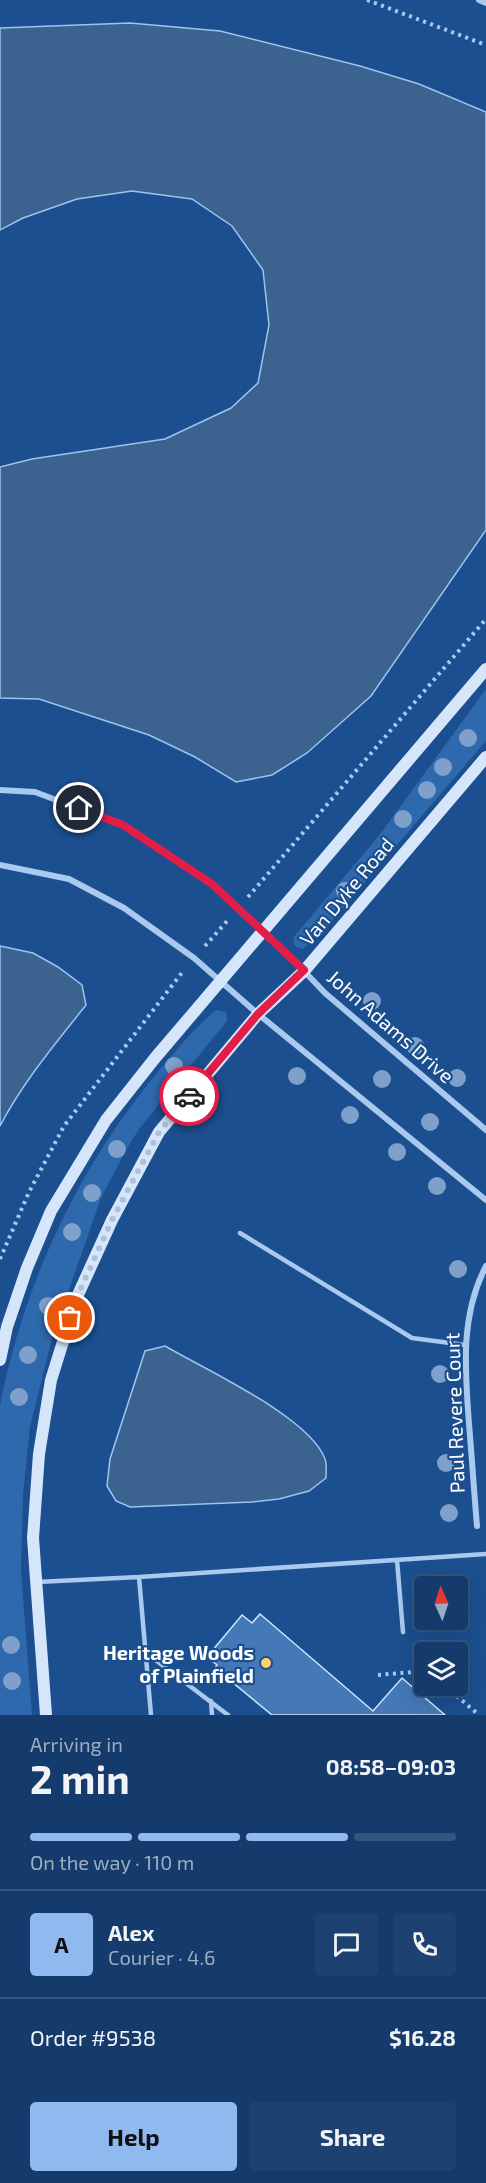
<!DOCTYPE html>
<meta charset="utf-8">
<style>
:root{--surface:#143b6b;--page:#1d4271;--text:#f1f3f6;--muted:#9dadc1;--line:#33557e;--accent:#90b9f0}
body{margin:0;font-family:"Exo 2",sans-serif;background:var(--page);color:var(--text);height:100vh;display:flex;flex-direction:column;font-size:22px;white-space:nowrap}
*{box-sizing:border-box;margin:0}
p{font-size:20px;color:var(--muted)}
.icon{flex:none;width:33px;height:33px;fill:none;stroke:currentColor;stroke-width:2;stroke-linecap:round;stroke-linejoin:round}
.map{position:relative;height:1715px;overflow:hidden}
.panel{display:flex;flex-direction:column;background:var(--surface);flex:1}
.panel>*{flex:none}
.needle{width:39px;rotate:357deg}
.buttons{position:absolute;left:414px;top:1576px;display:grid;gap:12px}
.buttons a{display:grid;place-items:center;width:54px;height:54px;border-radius:6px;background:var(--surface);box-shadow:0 6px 24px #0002,0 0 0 2px var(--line);font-size:30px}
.pin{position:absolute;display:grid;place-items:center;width:51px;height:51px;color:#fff;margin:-26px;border:3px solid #fff;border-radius:50%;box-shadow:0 2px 6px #0007}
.courier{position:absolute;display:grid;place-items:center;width:60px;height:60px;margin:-30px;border:4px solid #e11d48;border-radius:50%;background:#fff;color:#222;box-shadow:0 2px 8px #0007}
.headline em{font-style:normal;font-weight:700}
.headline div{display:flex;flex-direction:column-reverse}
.headline{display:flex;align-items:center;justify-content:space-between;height:102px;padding:0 30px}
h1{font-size:39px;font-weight:700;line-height:45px}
.bar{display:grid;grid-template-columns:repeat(4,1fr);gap:9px 6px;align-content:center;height:72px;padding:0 30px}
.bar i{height:8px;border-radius:4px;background:var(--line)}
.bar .selected{background:var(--accent)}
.bar p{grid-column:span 4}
.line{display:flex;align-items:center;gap:15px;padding:0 30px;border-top:2px solid var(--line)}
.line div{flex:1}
.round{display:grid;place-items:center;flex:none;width:63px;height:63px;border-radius:6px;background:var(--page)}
.button{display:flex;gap:12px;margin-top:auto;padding:12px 30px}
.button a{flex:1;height:69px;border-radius:6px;background:var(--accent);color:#111;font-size:24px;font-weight:700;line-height:69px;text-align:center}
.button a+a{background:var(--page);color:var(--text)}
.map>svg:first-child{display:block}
.green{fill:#2e69ad}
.water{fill:#3c6290;stroke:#9cc4f0;stroke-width:1.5}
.building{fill:#4478b7;stroke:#cfe3fa;stroke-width:1.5}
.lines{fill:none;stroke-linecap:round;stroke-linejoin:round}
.path{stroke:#a9c9ee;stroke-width:4;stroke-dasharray:3 4.5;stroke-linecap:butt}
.lane{stroke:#a9c9ee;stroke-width:4.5}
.street{stroke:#a9c9ee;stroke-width:6}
.secondary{stroke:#d6e6fa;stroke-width:12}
.tree{fill:#7ea0ca}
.done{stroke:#afc1d8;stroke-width:6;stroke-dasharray:0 10.8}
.route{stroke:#e11d48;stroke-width:8}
.poi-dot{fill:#ffd166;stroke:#1b4f8f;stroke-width:2}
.labels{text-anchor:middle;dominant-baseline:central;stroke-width:4.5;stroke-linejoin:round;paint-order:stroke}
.street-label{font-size:20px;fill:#fff;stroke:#1b4f8f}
.poi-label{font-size:20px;font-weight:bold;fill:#fff;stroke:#1b4f8f;text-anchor:end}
</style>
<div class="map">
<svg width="486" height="1715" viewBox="0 0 486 1715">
<rect width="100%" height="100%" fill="#1b4f8f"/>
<path class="green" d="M 486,689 L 486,741 L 326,928 L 303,949 L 295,946 L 293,938 L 381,833 Z
M 216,1010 L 226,1012 L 227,1021 L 139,1129 L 125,1152 L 101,1198 L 52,1338 L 30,1427 L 23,1495 L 21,1571 L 32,1715 L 0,1715 L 0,1405 C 24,1283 78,1168 157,1073 C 176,1051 193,1029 216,1010 Z"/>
<path class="water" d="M 130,23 L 220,31 L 360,66 L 419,84 L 486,112 L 486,530 L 371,696 L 307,753 L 272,775 L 236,782 L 195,757 L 149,735 L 39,699 L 0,698 L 0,467 L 32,459 L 165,439 L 231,408 L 258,383 L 269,325 L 263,270 L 232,226 L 192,199 L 132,191 L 77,199 L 23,218 L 0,230 L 0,28 Z
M 0,946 L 33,953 L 58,967 L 82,985 L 86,1005 C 55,1044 23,1082 0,1126 Z
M 165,1346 C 204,1369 310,1417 325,1459 C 327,1464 326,1472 326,1478 L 309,1491 L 279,1499 L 252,1502 L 130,1507 L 116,1501 L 107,1486 L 110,1459 L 145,1351 Z"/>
<path class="building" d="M 260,1614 L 373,1711 L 402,1678 L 445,1715 L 272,1715 L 215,1668 L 217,1665 L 207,1657 L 242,1615 L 252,1623 Z"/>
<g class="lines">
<path class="path" d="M 367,0 L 486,45
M 248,897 L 486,619
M 205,946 L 228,920
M 0,1259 L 29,1192 L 64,1126 L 184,970
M 378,1675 L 424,1671
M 445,1686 L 479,1715
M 417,1691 L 421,1687 L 421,1671"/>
<path class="lane" d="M 240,1233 L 412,1338 L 465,1345
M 397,1560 L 403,1632
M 139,1577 L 151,1715
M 37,1582 L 139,1577 L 486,1554
M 145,1652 L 228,1715
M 211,1701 L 212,1715"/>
<path class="street" d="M 479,0 L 486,3
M 0,790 L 35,792 L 123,825 L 212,884 L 304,971 L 325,993 L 486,1130
M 0,865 L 69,879 L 124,908 L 194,958 L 258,1014 L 486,1200
M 477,1526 C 474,1492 472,1458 469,1424 C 465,1369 460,1316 486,1266"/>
<path class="secondary" d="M 0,1360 L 7,1327 L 27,1268 L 51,1211 L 106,1120 L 155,1058 L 486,669
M 46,1715 L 33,1538 L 39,1454 L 51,1380 L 77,1297 L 112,1220 L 159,1132 L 258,1014 L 304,971 L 486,757"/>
</g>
<g class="tree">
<circle cx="468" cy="738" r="9"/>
<circle cx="443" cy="767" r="9"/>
<circle cx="427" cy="790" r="9"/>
<circle cx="403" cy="819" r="9"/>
<circle cx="345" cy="891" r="9"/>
<circle cx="372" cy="1001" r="9"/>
<circle cx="415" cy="1046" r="9"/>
<circle cx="174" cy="1066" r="9"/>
<circle cx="297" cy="1076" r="9"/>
<circle cx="457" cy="1078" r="9"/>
<circle cx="382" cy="1079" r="9"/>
<circle cx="350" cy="1115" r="9"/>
<circle cx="430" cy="1122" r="9"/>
<circle cx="117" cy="1149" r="9"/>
<circle cx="397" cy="1152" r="9"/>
<circle cx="437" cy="1186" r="9"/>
<circle cx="92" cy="1193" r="9"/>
<circle cx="72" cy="1232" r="9"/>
<circle cx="458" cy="1269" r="9"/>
<circle cx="48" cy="1306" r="9"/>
<circle cx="28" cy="1355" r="9"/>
<circle cx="440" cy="1374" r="9"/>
<circle cx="19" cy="1397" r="9"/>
<circle cx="446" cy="1463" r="9"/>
<circle cx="449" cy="1513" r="9"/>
<circle cx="11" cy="1645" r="9"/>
<circle cx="12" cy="1681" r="9"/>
</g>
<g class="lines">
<path class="done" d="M 70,1318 L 77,1297 L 112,1220 L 159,1132 L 189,1096"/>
<path class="route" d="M 79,808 L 123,825 L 212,884 L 304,970 L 258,1014 L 189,1096"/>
</g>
<circle class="poi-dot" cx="266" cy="1663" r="6"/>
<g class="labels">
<g class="street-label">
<text transform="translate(346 891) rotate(-50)">Van Dyke Road</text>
<text transform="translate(391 1026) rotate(41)">John Adams Drive</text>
<text transform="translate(454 1413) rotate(-92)">Paul Revere Court</text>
</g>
<g class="poi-label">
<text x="254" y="1652">Heritage Woods<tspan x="254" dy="23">of Plainfield</tspan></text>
</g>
</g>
</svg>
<div class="buttons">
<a><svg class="needle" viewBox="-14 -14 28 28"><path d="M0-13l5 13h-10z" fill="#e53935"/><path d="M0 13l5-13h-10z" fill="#9dadc1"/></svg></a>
<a><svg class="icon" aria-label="layers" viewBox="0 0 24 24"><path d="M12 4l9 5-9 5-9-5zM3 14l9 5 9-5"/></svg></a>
</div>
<div class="pin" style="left:70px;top:1318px;background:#ea580c"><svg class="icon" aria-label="bag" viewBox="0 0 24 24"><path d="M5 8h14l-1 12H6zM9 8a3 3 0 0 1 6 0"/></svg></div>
<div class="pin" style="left:79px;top:808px;background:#1f2937"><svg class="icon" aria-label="home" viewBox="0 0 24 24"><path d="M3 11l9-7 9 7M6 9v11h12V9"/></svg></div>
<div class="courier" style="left:189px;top:1096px"><svg class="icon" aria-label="car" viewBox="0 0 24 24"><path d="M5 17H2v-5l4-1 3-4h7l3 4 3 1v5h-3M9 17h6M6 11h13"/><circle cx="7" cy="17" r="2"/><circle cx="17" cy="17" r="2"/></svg></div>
</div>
<section class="panel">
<div class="headline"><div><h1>2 min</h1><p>Arriving in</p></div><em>08:58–09:03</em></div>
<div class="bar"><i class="selected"></i><i class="selected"></i><i class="selected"></i><i></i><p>On the way · 110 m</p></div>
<div class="line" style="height:108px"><b class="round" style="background:var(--accent);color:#111">A</b><div><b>Alex</b><p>Courier · 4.6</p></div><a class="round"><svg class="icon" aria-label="chat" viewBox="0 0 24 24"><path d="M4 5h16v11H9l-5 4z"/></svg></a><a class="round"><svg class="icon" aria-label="phone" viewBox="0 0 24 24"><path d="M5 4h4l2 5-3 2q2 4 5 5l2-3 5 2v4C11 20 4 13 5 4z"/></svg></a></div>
<div class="line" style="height:78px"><div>Order #9538</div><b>$16.28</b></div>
<div class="button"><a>Help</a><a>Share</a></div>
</section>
